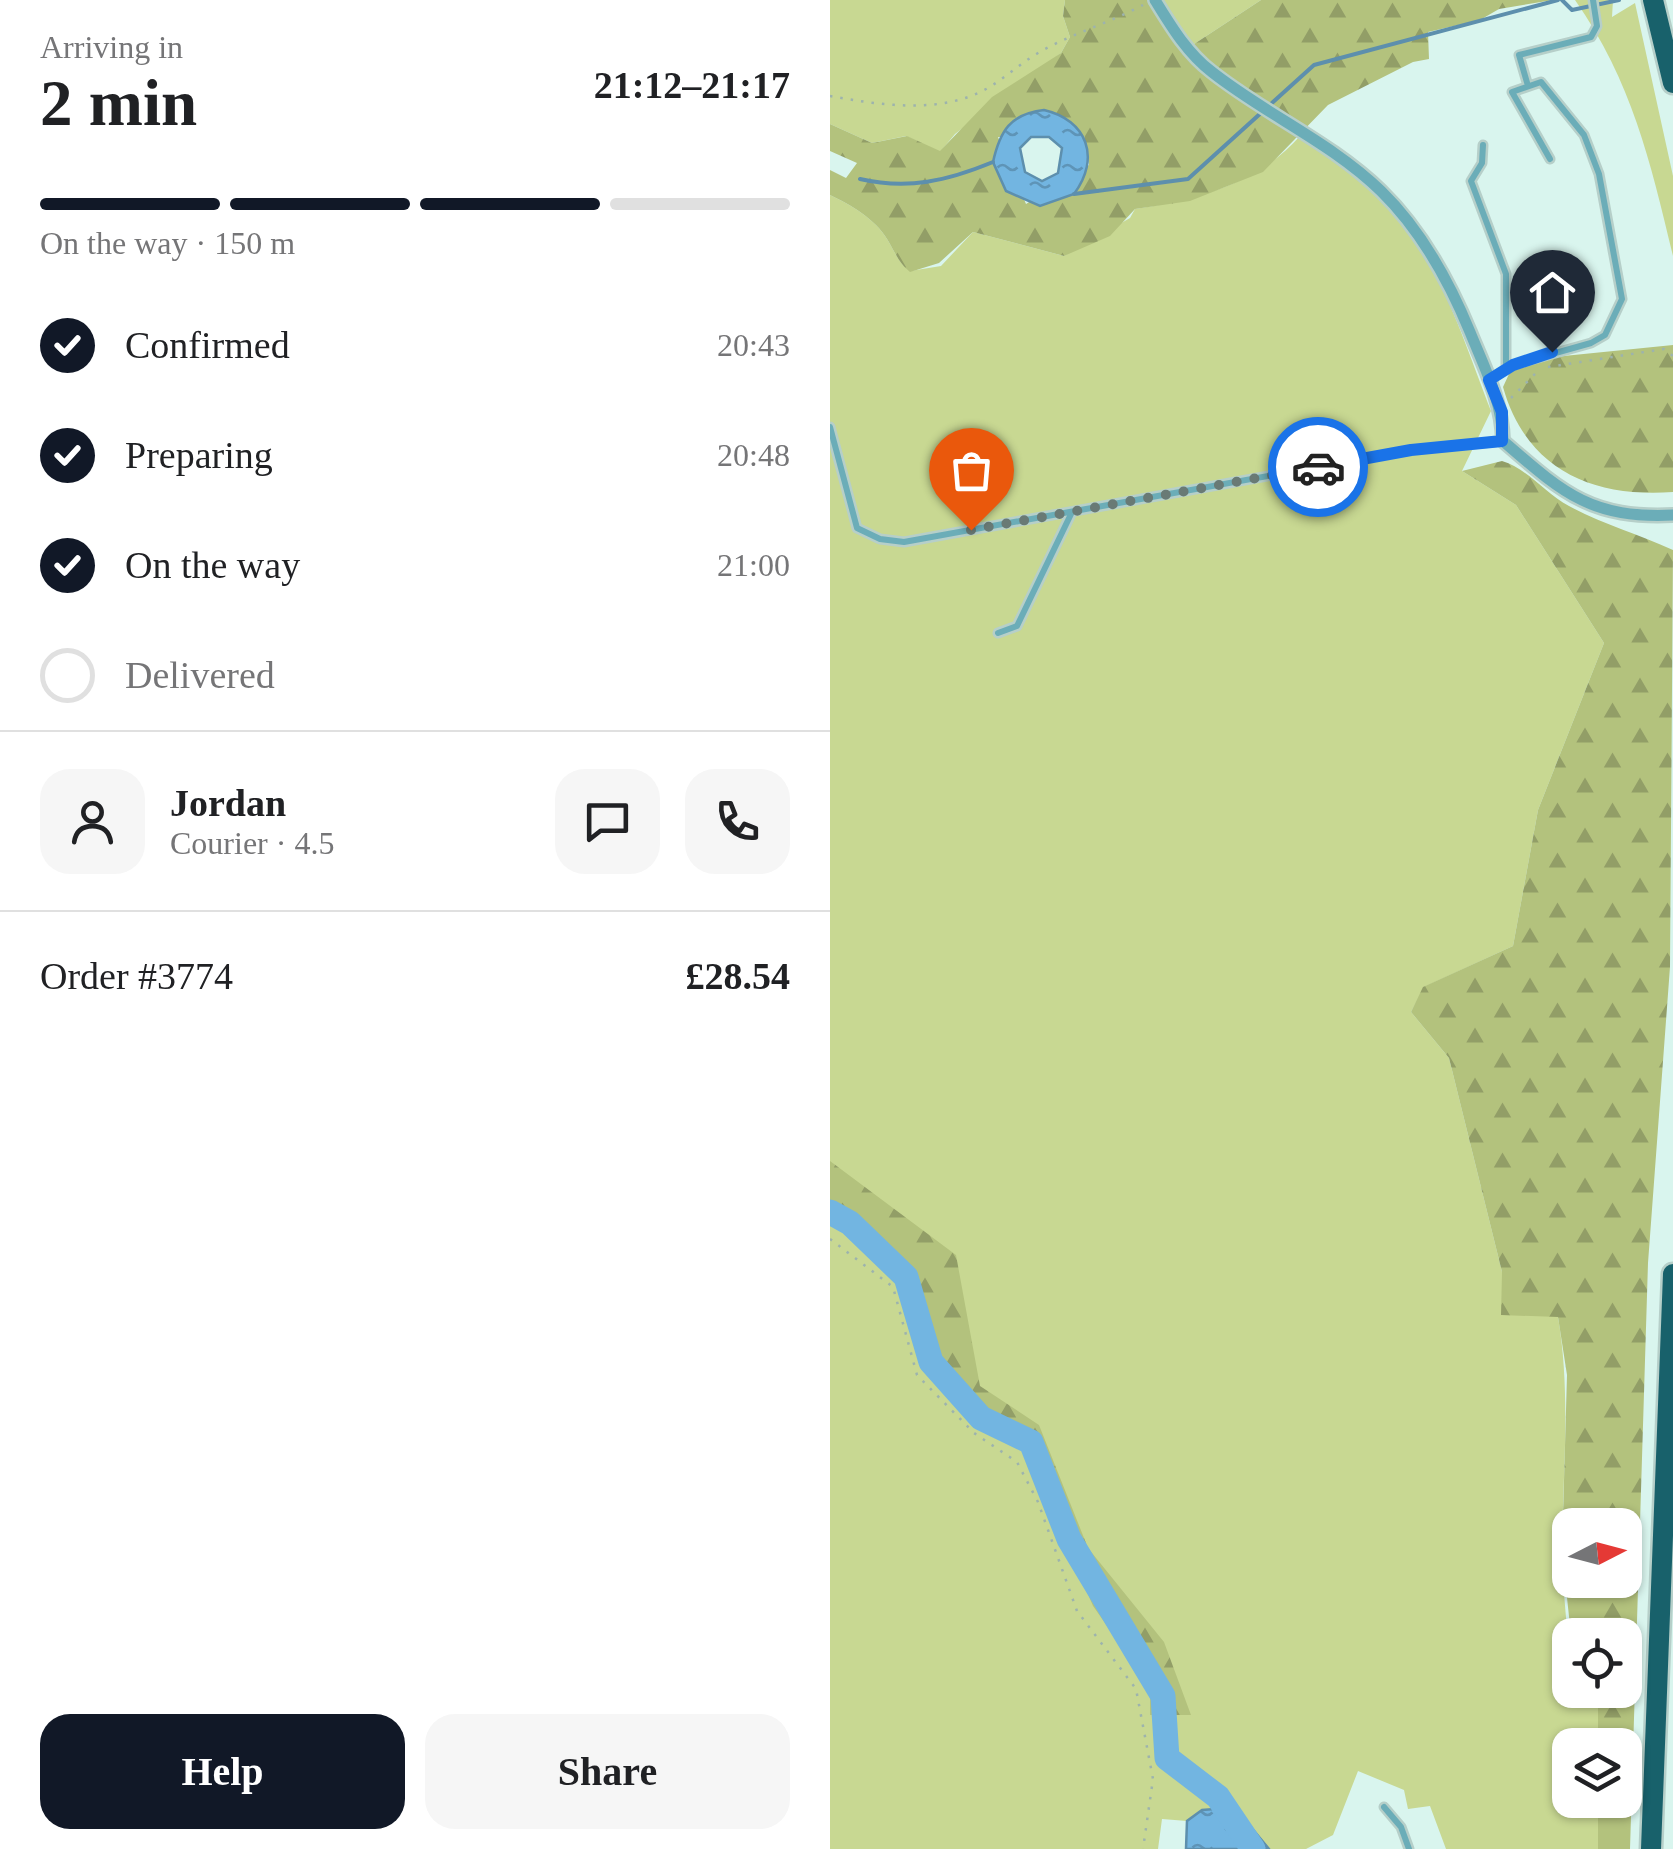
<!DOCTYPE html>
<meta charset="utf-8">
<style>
:root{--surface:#fff;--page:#f6f6f6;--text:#202124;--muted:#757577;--line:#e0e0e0;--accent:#111827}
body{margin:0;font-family:Georgia,serif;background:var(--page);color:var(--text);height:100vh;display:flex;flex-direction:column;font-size:38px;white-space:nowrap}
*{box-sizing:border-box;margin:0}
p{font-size:32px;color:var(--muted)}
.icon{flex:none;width:55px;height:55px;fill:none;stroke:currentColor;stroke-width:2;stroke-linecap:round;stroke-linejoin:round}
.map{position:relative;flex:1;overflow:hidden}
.side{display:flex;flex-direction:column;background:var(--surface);width:830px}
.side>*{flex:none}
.needle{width:65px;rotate:84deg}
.tools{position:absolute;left:722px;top:1508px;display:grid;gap:20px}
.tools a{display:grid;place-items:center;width:90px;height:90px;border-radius:20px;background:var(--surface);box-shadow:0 2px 8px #0004;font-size:50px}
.pin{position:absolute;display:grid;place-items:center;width:85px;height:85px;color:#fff;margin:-102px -42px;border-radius:50% 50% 50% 0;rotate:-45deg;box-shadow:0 0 10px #0007}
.pin .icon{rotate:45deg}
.courier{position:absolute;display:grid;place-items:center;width:100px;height:100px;margin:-50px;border:8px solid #1a73e8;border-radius:50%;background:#fff;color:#222;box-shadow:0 2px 12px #0007}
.head em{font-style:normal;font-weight:700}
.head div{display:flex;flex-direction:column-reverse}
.head{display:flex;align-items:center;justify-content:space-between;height:170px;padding:0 40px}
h1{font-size:65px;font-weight:700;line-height:75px}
.bar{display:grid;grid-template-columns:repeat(4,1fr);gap:15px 10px;align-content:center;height:120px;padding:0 40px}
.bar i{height:12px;border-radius:8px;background:var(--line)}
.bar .active{background:var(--accent)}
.bar p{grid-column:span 4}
.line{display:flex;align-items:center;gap:25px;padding:0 40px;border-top:2px solid var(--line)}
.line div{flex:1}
.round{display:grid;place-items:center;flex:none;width:105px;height:105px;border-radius:30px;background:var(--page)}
ol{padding:0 40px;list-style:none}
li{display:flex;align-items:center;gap:30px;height:110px}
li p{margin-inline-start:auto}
li .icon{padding:10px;border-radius:50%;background:var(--accent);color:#fff;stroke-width:4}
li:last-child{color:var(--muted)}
li i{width:55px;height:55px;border:5px solid var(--line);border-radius:50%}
.cta{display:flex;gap:20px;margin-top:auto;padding:20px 40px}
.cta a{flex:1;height:115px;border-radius:30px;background:var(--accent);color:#fff;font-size:40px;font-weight:700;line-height:115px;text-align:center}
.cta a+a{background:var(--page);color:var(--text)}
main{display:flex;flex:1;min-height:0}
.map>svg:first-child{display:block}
.green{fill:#c8d892}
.forest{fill:url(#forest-firs);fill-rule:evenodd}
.water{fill:url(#water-ripples);stroke:#5d8fad;stroke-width:2.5;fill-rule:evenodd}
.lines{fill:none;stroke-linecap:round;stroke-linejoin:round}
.stream{stroke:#5d8fad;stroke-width:4}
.river{stroke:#72b5e1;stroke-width:25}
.service-casing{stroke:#b6cfc9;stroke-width:11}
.minor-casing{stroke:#b6cfc9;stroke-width:16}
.trunk-casing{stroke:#b6cfc9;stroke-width:25}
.path{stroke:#9db3ad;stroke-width:2.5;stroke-dasharray:2.5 8;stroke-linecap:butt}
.service{stroke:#6badb8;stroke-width:6}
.minor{stroke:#6badb8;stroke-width:11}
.trunk{stroke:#18616b;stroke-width:20}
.done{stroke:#697a75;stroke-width:10;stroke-dasharray:0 18}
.route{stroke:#1a73e8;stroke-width:12}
</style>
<main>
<section class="side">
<div class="head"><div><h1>2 min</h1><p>Arriving in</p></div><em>21:12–21:17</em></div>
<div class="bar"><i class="active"></i><i class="active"></i><i class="active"></i><i></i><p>On the way · 150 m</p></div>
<ol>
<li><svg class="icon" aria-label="check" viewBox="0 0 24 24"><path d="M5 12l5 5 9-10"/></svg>Confirmed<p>20:43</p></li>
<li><svg class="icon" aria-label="check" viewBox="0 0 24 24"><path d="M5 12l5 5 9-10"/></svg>Preparing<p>20:48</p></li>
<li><svg class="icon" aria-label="check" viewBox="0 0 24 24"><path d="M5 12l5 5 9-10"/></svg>On the way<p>21:00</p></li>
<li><i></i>Delivered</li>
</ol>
<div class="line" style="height:180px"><a class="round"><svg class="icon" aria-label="person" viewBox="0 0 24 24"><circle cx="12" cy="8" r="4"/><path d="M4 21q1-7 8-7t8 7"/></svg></a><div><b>Jordan</b><p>Courier · 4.5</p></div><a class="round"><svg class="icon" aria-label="chat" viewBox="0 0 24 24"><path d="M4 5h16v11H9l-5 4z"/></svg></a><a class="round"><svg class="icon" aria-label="phone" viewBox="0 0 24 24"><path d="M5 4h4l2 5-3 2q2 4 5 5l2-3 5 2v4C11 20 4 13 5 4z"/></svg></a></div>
<div class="line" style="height:130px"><div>Order #3774</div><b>£28.54</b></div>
<div class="cta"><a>Help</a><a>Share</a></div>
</section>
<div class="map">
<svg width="843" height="1849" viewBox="0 0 843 1849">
<defs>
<pattern id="forest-firs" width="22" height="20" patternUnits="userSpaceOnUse" patternTransform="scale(2.5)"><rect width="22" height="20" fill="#b3c27d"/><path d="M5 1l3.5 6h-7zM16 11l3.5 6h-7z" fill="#929e67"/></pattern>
<pattern id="water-ripples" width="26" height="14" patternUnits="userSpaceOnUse" patternTransform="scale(2.5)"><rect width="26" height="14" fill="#72b5e1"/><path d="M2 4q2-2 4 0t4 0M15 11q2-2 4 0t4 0" fill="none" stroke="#5e94b7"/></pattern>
</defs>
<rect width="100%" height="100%" fill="#d9f5ee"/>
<path class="green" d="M 0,0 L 235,0 L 233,16 L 240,37 L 231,53 L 125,134 L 110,152 L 76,136 L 42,143 L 0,124 Z
M 325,0 L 431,0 L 358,48 Z
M 745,0 L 783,0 L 782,17 L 805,3 L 843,176 L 843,256 C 820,160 802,82 745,0 Z
M 470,136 C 495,155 521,172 545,192 C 606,246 632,337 661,411 L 632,471 L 686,505 L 774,643 L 708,810 L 683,946 L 594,987 L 581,1012 L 619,1058 L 673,1276 L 728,1317 C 741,1394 733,1468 732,1546 C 732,1594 740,1641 740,1690 L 762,1690 L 768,1697 L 768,1745 L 740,1745 L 740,1800 L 768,1800 L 768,1849 L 616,1849 L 600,1806 L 578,1809 L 574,1790 L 528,1771 L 503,1835 L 476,1849 L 439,1849 L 411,1815 L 372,1810 L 357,1821 L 332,1819 L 328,1849 L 0,1849 L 0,195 C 21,205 45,219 57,239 C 65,252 68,262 80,271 L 111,266 L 143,232 L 234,256 L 300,218 L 305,209 C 366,200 428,184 470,136 Z"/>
<path class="forest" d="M 235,0 L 325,0 L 358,48 L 431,0 L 723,0 L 669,9 L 650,20 L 598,32 L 599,59 L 583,62 L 498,105 L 433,172 L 360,201 L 305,209 L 280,236 L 234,256 L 143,232 L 109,263 L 80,272 C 68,262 65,252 57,239 C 45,219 21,205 0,195 L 0,170 L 16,178 L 27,163 L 0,151 L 0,124 L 42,143 L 77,136 L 110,151 L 162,97 L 231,53 L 240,37 L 233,16 ZM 254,136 L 259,165 L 196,204 L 168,137 Z
M 843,345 L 843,492 C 762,498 696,469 673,387 L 685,361 Z
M 672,461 C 698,469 715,493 739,506 C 772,524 808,534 843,550 L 840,967 L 818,1263 L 800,1849 L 768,1849 L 768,1800 L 795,1800 L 795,1745 L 768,1745 L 768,1697 L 762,1690 L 795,1690 L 795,1635 L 741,1635 L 732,1551 L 737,1375 L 728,1317 L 671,1315 L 672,1272 L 619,1058 L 581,1012 L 593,987 L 683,946 L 708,810 L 774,643 L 686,505 L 632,471 ZM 795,1525 L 795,1580 L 740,1580 L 740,1525 Z
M 0,1161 L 126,1255 L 150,1386 L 209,1425 L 258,1548 L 334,1642 L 361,1715 L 320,1715 L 320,1687 L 263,1606 L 196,1451 L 147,1421 L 98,1368 L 73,1280 L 19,1228 L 0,1217 Z"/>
<path class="water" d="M 214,110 C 257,120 271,158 244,194 L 210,206 L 176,191 L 163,162 C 170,131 180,114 214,110 ZM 201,137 L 219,137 L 232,148 L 228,173 L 212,181 L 195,172 L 190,148 Z
M 385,1809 L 411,1815 L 439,1849 L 356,1849 L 357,1821 L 372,1810 Z"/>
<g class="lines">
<path class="stream" d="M 732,0 L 742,10 L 789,0
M 30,179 C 78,190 117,181 163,162
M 244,194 L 358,179 L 484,65 L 728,0"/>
<path class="river" d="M 0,1212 L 20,1223 L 76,1277 L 101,1362 L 151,1418 L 201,1442 L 239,1539 L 333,1696 L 337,1758 L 388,1797 L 423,1849"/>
<defs>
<path id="service" d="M 698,86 L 689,55 L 761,37 L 767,26 L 763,0
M 653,145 L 652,163 L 641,181 L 676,274 L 676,368
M 660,379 L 683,365 L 761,343 L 775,335 L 792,299 L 769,174 L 754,135 L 711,82 L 682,92 L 720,159
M 0,427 L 27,528 L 50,539 L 74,542 L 581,450 L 673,441
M 168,633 L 187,626 L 242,512
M 554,1807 L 571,1827 L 579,1849"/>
<path id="minor" d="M 325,0 C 341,26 357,53 382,72 C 435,114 502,143 551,191 C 591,230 619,281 640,332 C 655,369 672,401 673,441 C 732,492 760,519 843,515"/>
<path id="trunk" d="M 823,0 L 843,83
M 821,1849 L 843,1274"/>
</defs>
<use href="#service" class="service-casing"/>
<use href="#minor" class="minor-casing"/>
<use href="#trunk" class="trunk-casing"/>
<path class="path" d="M 0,96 C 50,105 111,115 158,88 C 178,76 194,60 215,49 C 247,32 281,22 313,5
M 718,367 L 834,349 L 843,356
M 681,398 L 710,369
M 0,1239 L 63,1287 L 87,1375 L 144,1433 L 187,1462 L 208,1502 L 247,1611 L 306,1689 L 323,1779 L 313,1849"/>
<use href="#service" class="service"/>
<use href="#minor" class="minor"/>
<use href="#trunk" class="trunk"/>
</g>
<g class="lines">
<path class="done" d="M 141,530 L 488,467"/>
<path class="route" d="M 488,467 L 581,450 L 672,441 L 672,412 L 659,380 L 683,365 L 722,352"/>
</g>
</svg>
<div class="tools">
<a><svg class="needle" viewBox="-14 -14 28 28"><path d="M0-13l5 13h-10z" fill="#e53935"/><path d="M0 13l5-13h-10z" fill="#757577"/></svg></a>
<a><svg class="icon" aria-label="locate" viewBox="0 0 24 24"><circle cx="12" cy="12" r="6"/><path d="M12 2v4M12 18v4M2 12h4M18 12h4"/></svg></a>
<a><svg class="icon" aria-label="layers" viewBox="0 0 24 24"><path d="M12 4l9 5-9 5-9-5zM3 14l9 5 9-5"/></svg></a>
</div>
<div class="pin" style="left:141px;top:530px;background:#ea580c"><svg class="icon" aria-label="bag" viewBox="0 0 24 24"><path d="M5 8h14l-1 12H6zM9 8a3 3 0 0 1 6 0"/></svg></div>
<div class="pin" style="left:722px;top:352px;background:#1f2937"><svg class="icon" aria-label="home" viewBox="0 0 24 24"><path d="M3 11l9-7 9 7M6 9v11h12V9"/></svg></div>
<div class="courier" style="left:488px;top:467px"><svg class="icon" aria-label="car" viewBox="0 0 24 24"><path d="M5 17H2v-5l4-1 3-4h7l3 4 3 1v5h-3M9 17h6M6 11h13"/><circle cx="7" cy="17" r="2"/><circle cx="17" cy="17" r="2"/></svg></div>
</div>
</main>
